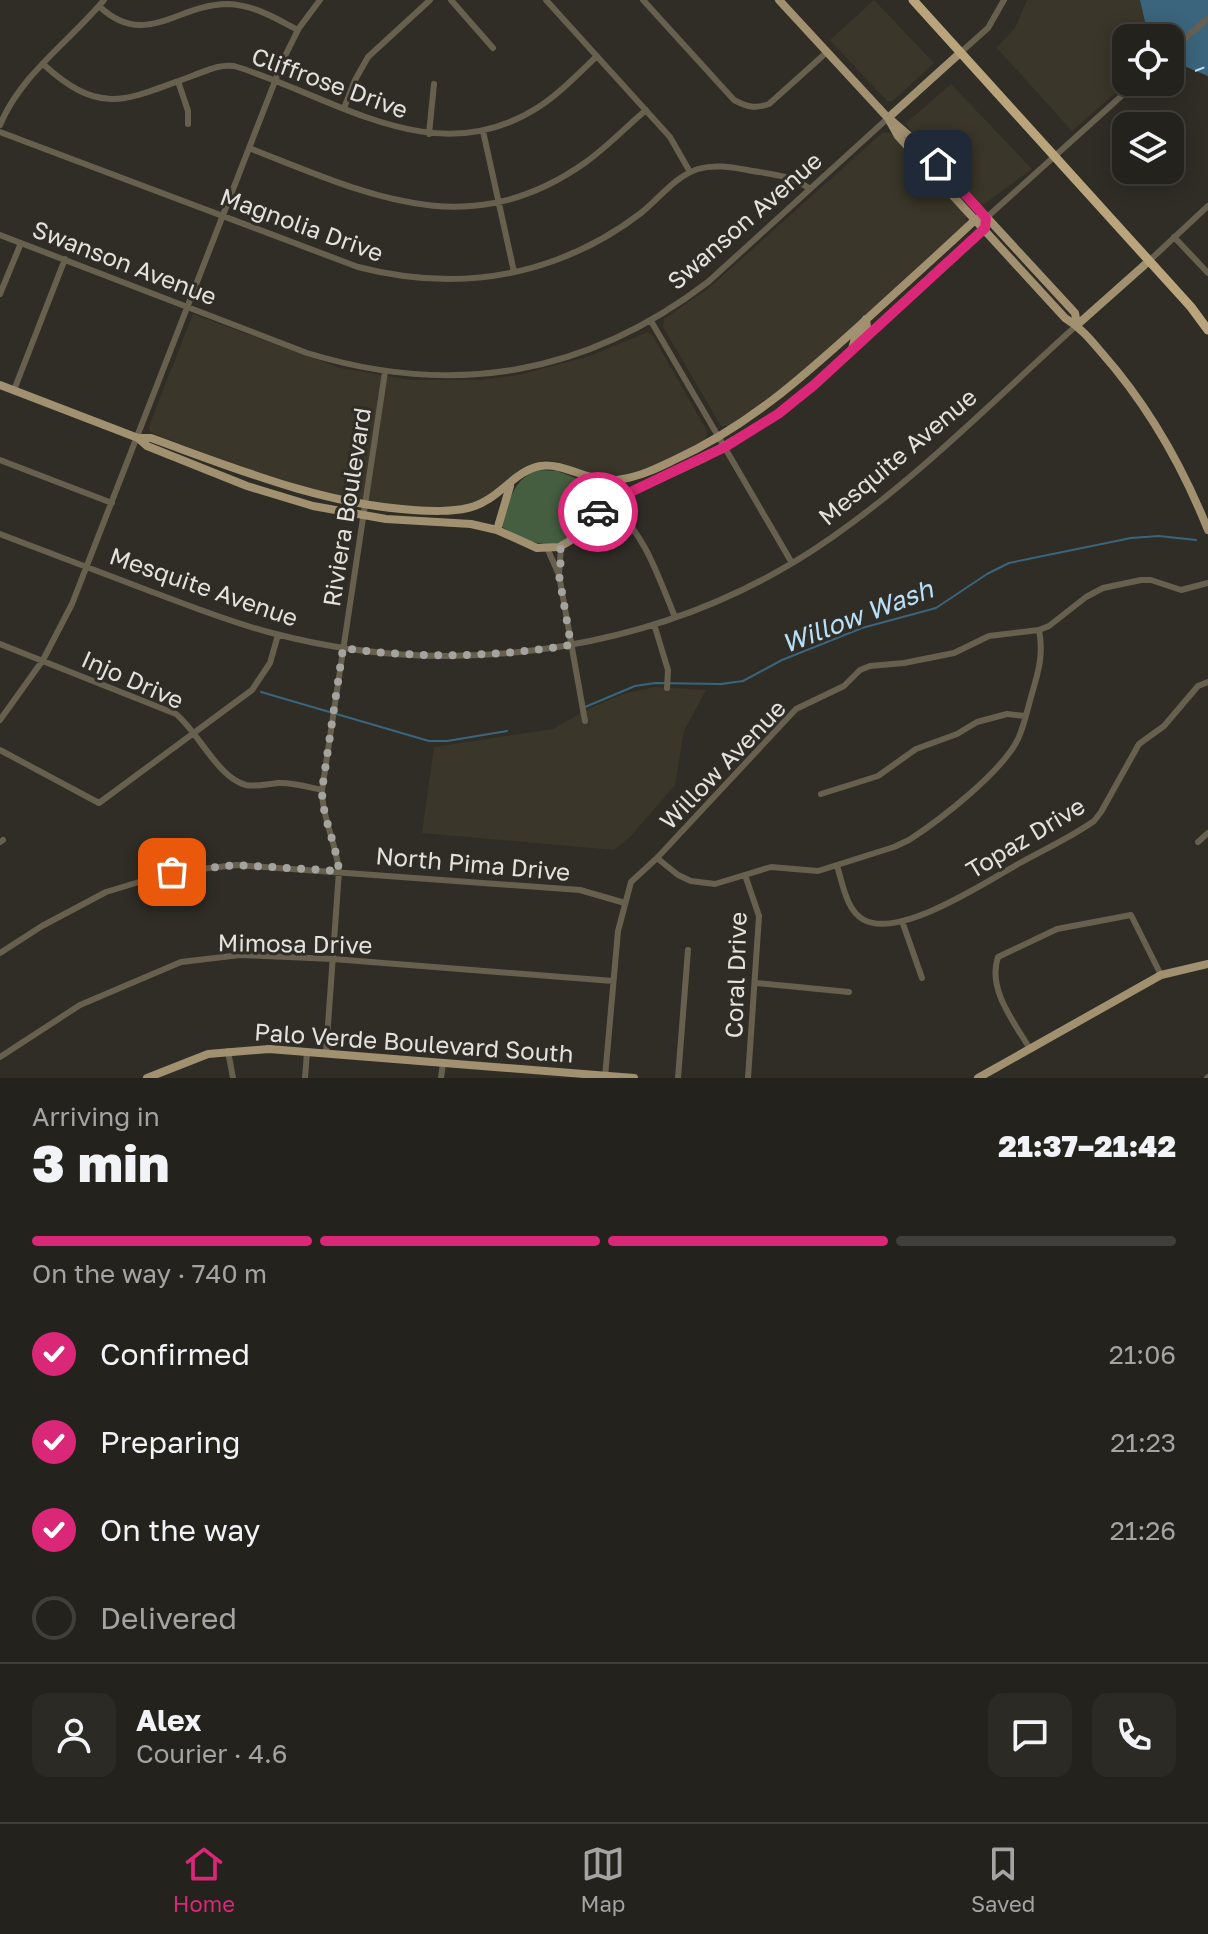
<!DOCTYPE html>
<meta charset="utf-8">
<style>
:root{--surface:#23221c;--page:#2b2a25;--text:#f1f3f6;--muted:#a3a4a3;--line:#403f3b;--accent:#db2777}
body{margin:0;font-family:"Golos Text",sans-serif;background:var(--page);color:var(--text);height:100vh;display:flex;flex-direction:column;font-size:30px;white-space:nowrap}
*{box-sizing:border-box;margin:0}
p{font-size:26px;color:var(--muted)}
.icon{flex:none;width:44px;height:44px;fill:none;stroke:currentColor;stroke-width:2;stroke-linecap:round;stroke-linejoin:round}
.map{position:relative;height:1078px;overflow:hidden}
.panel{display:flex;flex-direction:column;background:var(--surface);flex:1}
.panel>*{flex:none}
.fabs{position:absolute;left:1112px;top:24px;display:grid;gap:16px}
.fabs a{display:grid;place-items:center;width:72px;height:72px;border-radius:16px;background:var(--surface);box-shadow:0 4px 20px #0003,0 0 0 2px var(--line);font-size:40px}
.pin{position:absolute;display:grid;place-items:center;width:68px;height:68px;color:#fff;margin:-34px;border-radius:16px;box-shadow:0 4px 12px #0006}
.courier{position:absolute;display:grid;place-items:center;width:80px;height:80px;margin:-40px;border:6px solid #db2777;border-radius:50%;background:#fff;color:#222;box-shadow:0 2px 10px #0007}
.head em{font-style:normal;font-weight:800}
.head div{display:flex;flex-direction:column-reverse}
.head{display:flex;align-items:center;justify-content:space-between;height:136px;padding:0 32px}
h1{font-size:52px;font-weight:800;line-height:60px}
.bar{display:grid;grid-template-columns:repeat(4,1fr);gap:12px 8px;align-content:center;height:96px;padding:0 32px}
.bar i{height:10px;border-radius:6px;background:var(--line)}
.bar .on{background:var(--accent)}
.bar p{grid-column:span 4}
.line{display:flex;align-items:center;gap:20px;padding:0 32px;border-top:2px solid var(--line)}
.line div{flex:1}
.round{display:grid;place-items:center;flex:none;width:84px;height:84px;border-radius:16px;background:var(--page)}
ol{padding:0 32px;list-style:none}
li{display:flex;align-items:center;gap:24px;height:88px}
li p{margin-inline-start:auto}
li .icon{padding:8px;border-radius:50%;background:var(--accent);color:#fff;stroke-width:4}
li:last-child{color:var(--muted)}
li i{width:44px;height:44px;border:4px solid var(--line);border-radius:50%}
.menu{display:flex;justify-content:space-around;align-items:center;height:112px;border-top:2px solid var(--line);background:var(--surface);font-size:22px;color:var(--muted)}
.menu a{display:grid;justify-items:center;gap:4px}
.menu .on{color:var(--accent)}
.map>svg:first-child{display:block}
.built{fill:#3a3629}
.green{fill:#445e3f}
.water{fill:#3b657c}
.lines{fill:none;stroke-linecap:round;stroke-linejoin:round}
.stream{stroke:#3b657c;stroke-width:2}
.ferry{stroke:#b8e0f9;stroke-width:2;stroke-dasharray:10 8;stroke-linecap:butt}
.minor{stroke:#68604f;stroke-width:6}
.major{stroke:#a29170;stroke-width:8}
.highway{stroke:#b9a47c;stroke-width:9}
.done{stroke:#a5a39e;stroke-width:8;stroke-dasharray:0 14.4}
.route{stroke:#db2777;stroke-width:10}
.labels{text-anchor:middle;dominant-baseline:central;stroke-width:6;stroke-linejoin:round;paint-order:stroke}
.street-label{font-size:24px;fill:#e4e2de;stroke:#2f2d26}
.water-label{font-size:26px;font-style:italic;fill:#b8e0f9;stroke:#2f2d26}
</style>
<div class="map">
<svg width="1208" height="1078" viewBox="0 0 1208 1078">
<rect width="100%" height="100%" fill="#2f2d26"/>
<path class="built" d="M 874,0 L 934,63 L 893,101 L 887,101 L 830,40 Z
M 1027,0 L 1140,0 L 1146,26 L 1156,38 L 1126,38 L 1128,82 L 1072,131 L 997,48 L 1016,26 Z
M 951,84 L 1032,169 L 983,205 L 980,205 L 905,124 Z
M 887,132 L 892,134 L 966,215 L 966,226 L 801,374 L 730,426 L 721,426 L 663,327 L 664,319 L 709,288 L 882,133 Z
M 193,314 L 340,368 L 411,380 L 482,380 L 518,375 L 587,357 L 648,332 L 653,336 L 707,431 L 707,436 L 703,442 L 678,455 L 641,471 L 615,477 L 592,475 L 556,461 L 544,460 L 520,469 L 494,492 L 475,502 L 462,506 L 424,507 L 363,502 L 264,477 L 150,432 L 149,426 Z
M 655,687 L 706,690 L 684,731 L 675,785 L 631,836 L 614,850 L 422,833 L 434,747 L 553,729 L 588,709 L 623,694 Z"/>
<path class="green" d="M 538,470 L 557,471 L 586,482 C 584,495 585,515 579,526 C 561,557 524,542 501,526 C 509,503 512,479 538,470 Z"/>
<path class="water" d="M 1140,0 L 1208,0 L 1208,76 L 1184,66 L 1170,52 L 1170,38 L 1156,38 L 1146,26 Z"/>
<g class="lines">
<path class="stream" d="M 261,692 L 429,741 L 447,741 L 507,731
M 585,707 L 635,686 L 655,683 L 721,684 L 743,681 L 782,660 L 862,628 L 936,608 L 987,574 L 1009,563 L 1131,538 L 1159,536 L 1196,540"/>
<path class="ferry" d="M 1195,71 L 1208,66"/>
<path class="minor" d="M 451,0 L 493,48
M 546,0 L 670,137 L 690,172
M 643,0 L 734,100 C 747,107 755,109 769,104 L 827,52
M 99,6 C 145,50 177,4 228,4 C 254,5 275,18 298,30
M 1170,52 L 1208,18
M 960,53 L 988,28 L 1004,0
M 43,64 C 101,117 126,100 192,76 C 206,71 219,64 234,66 C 334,96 433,174 537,108 C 559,94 578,74 597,56
M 178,81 L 188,111 L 188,124
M 344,108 L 355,80 L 368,57 L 430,0
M 0,125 C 21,74 70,41 104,0
M 483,131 L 514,272
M 0,132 L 358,267 C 424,284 491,284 556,260 C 586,249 615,233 641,213 C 660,198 674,177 698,169 C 718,163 739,169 759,172 C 779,175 793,177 810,189
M 429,134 L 434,84
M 249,148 C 367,194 468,246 586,162 C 607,147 626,127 646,110
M 986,218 L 1137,82
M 0,235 L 307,353 C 454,398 586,375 708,282 L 888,118
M 1174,237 L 1208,273
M 1149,261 L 1208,206
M 0,294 L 21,243
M 651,321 L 792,563
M 14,390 L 65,259
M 0,460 L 112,503
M 611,503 C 648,541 655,569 675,617
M 0,534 C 49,553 98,571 147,590 C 188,605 229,622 272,633 C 460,683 671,650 831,538 C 920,476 997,397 1077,325
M 561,546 L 559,575 L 585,721
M 548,550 L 559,575
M 654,624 L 668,670 L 667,688
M 0,644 L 176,714 C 199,733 218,778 246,785 C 257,787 267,784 278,783 C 292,782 308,787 322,790
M 0,720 L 43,660 L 72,604 L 284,58 L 299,28 L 320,0
M 0,750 L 99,803 L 252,690 L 270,663 L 278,635
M 821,794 L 878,776 L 916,749 L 957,734 L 977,722 L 1007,714 L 1025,716
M 0,842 L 3,840
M 1198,842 L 1208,833
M 657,858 L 678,875 L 691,881 L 715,884 L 771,867 L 818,871 L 894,847 L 909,840 C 940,820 1002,772 1018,739 C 1024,726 1027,711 1031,697 C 1038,673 1044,655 1039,630
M 837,866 C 843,884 846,910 864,920 C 900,939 986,882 1018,864 C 1043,850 1070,838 1094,821 L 1101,812 L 1139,744 L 1164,726 L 1198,686 L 1208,682
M 745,875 L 759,916 L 748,1078
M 902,921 L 922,978
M 0,953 L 42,926 L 106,892 L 172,872 L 237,865 L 580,890 L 625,903
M 756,983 L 849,992
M 1030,1049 C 1014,1022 987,989 998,957 L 1057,929 L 1131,915 L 1161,975
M 228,1051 L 233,1078
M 326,1053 L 339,871 C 336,843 322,817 322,790 L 385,372
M 0,1057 L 80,1005 L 181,962 L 240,955 L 333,959 L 613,981
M 605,1077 L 618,931 L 631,882 L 657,858 L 796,709 L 844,686 L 860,670 L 870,666 L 904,663 L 954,653 L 989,636 L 1039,630 L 1049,626 L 1086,597 L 1103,588 L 1141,580 L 1151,580 L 1181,590 L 1208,583
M 305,1078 L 307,1052
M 441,1078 L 443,1063
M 678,1078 L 688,950
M 1207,1078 L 1208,1077"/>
<path class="major" d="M 779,0 L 888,118 L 898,136 L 1065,318 C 1080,327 1090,339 1101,352 C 1147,404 1182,465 1208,530
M 888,118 L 960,53
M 891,120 L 920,145 L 1075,313 L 1077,325
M 1077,325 L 1149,261
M 852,349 L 855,338 L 867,327 L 866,319
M 0,385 L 138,438 L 151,438 C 237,469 321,504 413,510 C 431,511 450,512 468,508 C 499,501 513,471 540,466 C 568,462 590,486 623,479 C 641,476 657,468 674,460 C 750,426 808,372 869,317 C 905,284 941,252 976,219 L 986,218 L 985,228 L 976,237 L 814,385 L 778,414 L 704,458 L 620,497 L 584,524 L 570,541 L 559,547 L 537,548 L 497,530 L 471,524 L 386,519 L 313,506 L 247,486 L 147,446 L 138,438
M 584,524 L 590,479
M 497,530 L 510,486
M 147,1078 L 208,1054 L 269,1049 L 634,1078
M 978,1078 L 1161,975 L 1208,964"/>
<path class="highway" d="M 913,0 L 1191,307 L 1208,330"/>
</g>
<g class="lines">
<path class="done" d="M 172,872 L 237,865 L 339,871 C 336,843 322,817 322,790 L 343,648 C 420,659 494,657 571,645 L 559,575 C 562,566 559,556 561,546 C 576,538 585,524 598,512"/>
<path class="route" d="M 598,512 L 620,497 L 725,447 L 778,414 L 814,385 L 985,228 L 986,218 L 938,164"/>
</g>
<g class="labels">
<g class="street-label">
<text transform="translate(330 82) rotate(20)">Cliffrose Drive</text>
<text transform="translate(744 220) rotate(-41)">Swanson Avenue</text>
<text transform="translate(302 224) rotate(20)">Magnolia Drive</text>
<text transform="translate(125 262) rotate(21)">Swanson Avenue</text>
<text transform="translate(897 456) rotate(-40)">Mesquite Avenue</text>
<text transform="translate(346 507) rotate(-81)">Riviera Boulevard</text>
<text transform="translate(204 586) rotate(19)">Mesquite Avenue</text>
<text transform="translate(133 679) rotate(24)">Injo Drive</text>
<text transform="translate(722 764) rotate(-46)">Willow Avenue</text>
<text transform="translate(1025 837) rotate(-31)">Topaz Drive</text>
<text transform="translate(473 863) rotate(5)">North Pima Drive</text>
<text transform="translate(295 943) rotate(1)">Mimosa Drive</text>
<text transform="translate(735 975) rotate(-88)">Coral Drive</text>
<text transform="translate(414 1042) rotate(4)">Palo Verde Boulevard South</text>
</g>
<g class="water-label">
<text transform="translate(857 616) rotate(-21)">Willow Wash</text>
</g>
</g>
</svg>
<div class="fabs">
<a><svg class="icon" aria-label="locate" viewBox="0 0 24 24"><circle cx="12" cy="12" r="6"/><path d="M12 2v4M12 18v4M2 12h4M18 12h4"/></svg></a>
<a><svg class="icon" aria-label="layers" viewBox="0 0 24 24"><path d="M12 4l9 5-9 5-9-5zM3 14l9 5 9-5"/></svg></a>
</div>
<div class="pin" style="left:172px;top:872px;background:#ea580c"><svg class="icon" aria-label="bag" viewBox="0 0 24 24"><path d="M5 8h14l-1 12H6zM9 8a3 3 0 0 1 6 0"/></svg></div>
<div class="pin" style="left:938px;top:164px;background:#1f2937"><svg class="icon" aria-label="home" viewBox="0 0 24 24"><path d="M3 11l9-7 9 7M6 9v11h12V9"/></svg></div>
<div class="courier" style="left:598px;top:512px"><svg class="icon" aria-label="car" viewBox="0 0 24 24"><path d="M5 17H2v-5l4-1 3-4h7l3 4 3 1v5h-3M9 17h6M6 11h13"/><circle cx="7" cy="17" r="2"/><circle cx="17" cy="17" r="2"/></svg></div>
</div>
<section class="panel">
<div class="head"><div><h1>3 min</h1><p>Arriving in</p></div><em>21:37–21:42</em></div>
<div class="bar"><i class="on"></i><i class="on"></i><i class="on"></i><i></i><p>On the way · 740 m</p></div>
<ol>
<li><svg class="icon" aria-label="check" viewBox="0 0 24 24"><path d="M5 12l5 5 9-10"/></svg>Confirmed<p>21:06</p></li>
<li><svg class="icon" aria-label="check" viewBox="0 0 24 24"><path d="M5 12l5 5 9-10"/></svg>Preparing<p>21:23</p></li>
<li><svg class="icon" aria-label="check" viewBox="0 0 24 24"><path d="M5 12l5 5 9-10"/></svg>On the way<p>21:26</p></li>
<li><i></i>Delivered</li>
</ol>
<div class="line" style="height:144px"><a class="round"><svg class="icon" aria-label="person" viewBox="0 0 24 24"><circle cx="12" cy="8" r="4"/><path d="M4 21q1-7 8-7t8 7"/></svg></a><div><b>Alex</b><p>Courier · 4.6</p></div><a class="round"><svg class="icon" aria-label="chat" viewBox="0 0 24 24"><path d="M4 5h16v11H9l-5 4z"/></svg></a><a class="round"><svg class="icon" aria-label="phone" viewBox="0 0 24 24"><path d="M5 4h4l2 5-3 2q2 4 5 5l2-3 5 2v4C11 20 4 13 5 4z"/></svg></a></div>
</section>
<nav class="menu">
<a class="on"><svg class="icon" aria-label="home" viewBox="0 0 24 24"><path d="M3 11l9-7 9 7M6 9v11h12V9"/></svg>Home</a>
<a><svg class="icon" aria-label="map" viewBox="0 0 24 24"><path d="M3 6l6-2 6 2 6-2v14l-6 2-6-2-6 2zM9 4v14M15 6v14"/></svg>Map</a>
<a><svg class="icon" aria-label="saved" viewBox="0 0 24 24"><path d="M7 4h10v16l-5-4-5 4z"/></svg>Saved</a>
</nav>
